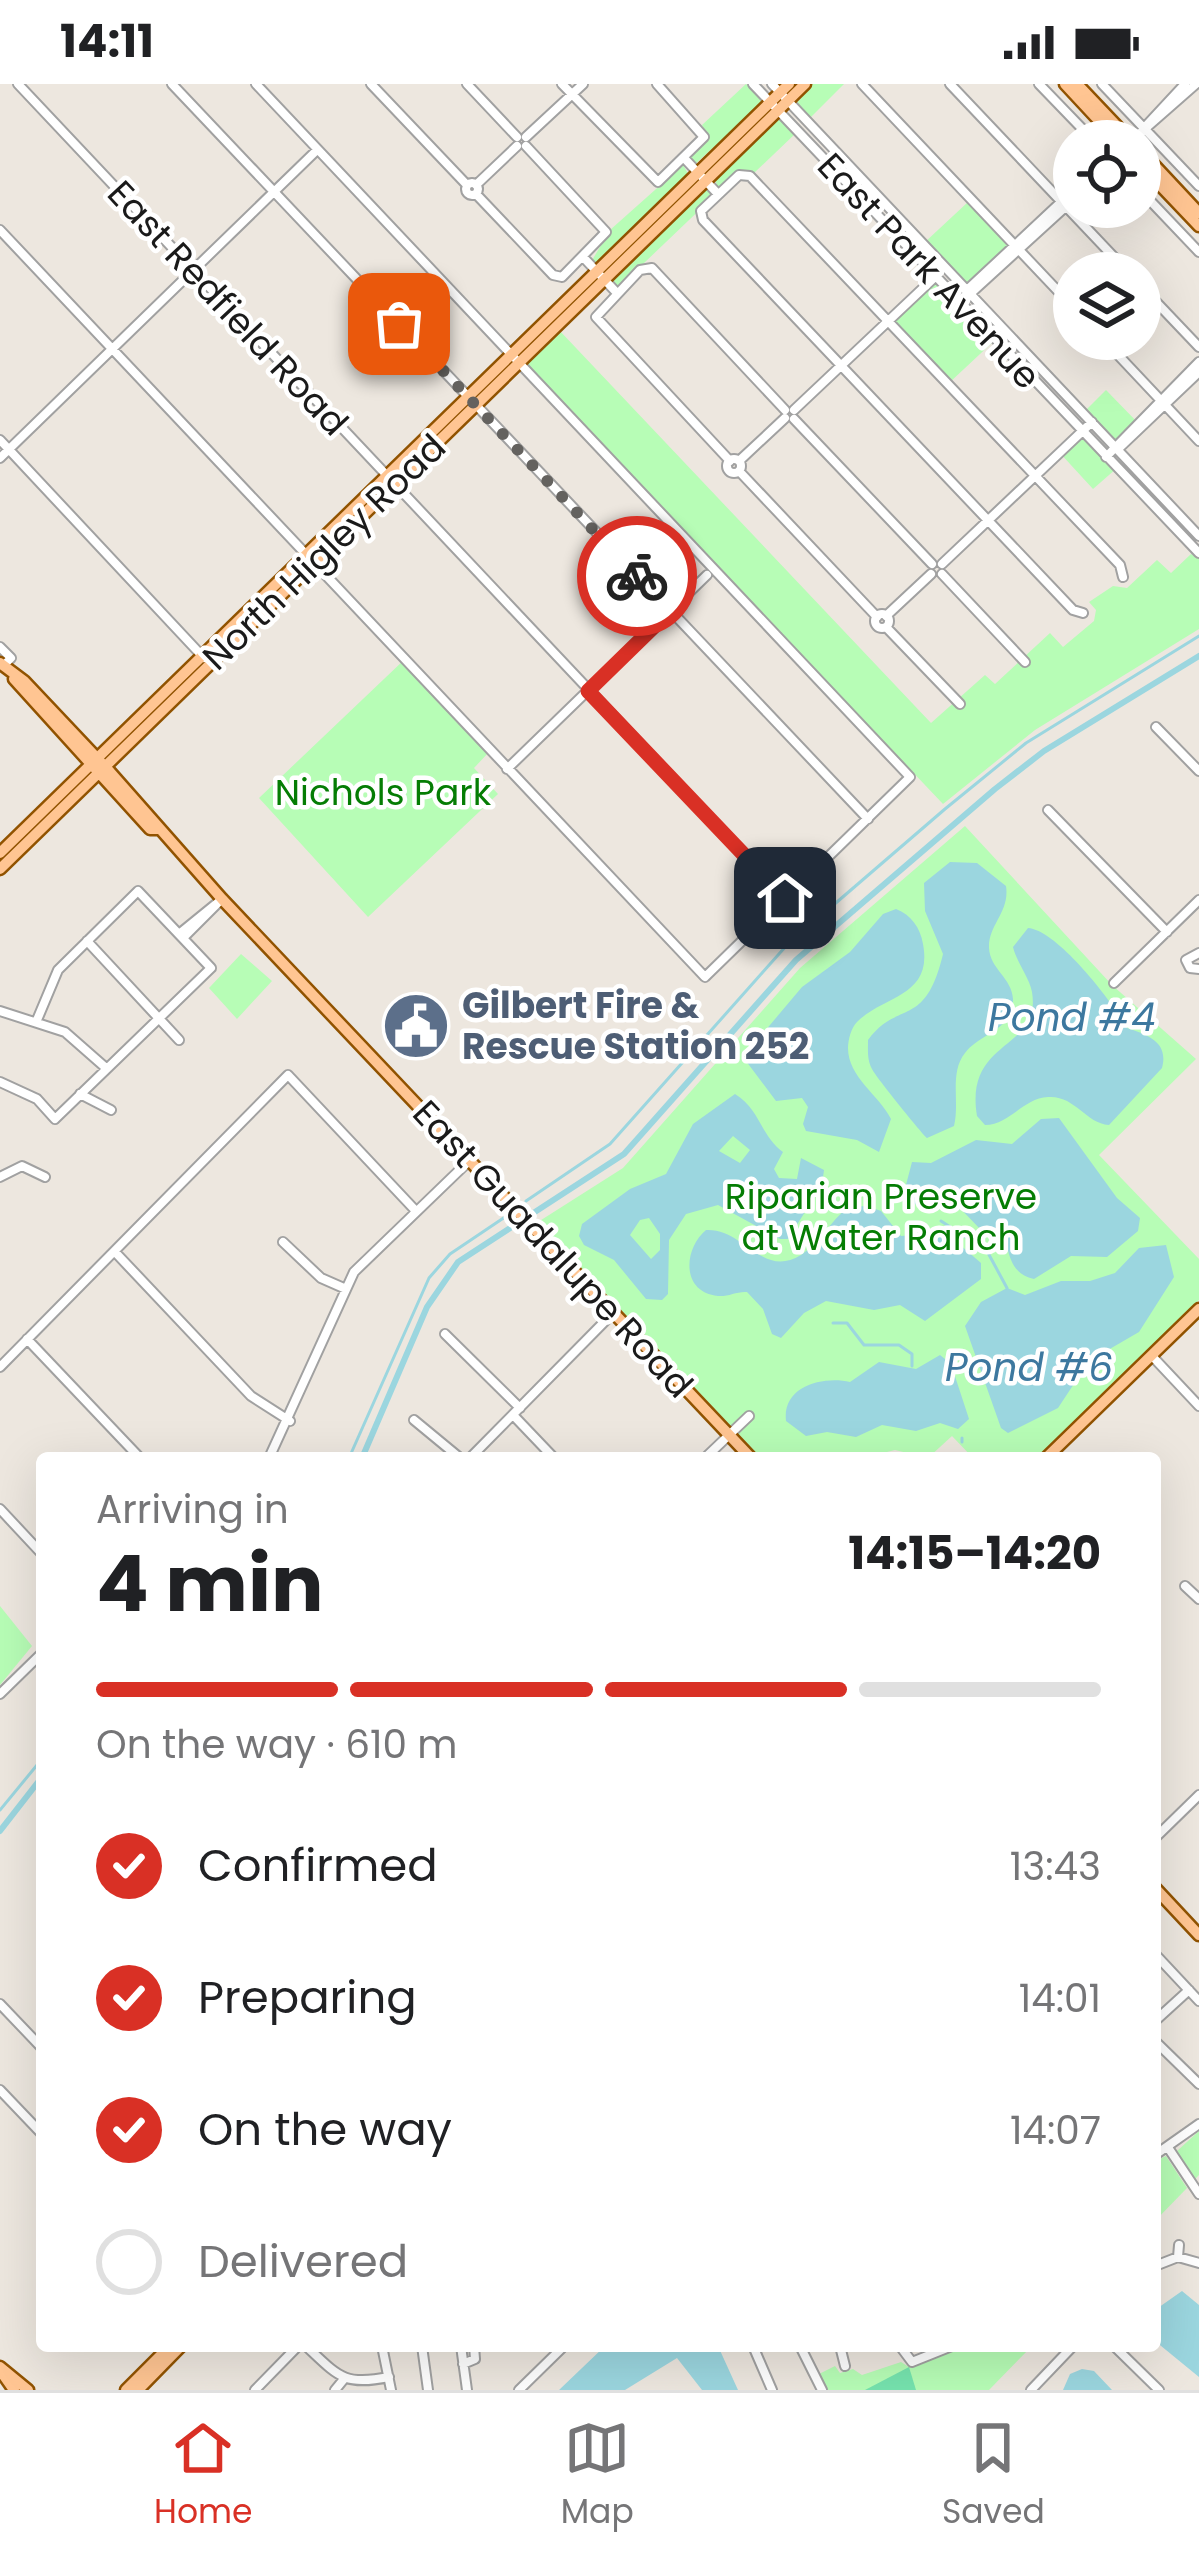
<!DOCTYPE html>
<meta charset="utf-8">
<style>
:root{--surface:#fff;--page:#f2f2f2;--text:#202124;--muted:#757577;--line:#e0e0e0;--accent:#d93025}
body{margin:0;font-family:Poppins,sans-serif;background:var(--page);color:var(--text);height:100vh;display:flex;flex-direction:column;font-size:45px;white-space:nowrap}
*{box-sizing:border-box;margin:0}
p{font-size:39px;color:var(--muted)}
.icon{flex:none;width:66px;height:66px;fill:none;stroke:currentColor;stroke-width:2;stroke-linecap:round;stroke-linejoin:round}
.map{position:relative;flex:1;overflow:hidden}
.details{position:absolute;left:36px;top:1368px;width:1125px;height:900px;display:flex;flex-direction:column;background:var(--surface);border-radius:12px;box-shadow:0 12px 48px #0002}
.details>*{flex:none}
.controls{position:absolute;left:1053px;top:36px;display:grid;gap:24px}
.controls a{display:grid;place-items:center;width:108px;height:108px;border-radius:50%;background:var(--surface);box-shadow:0 12px 48px #0002;font-size:60px}
.pin{position:absolute;display:grid;place-items:center;width:102px;height:102px;color:#fff;margin:-51px;border-radius:24px;box-shadow:0 6px 18px #0006}
.courier{position:absolute;display:grid;place-items:center;width:120px;height:120px;margin:-60px;border:9px solid #d93025;border-radius:50%;background:#fff;color:#222;box-shadow:0 3px 15px #0007}
.head em{font-style:normal;font-weight:700}
.head div{display:flex;flex-direction:column-reverse}
.head{display:flex;align-items:center;justify-content:space-between;height:204px;padding:0 60px}
h1{font-size:78px;font-weight:700;line-height:90px}
.bar{display:grid;grid-template-columns:repeat(4,1fr);gap:18px 12px;align-content:center;height:144px;padding:0 60px}
.bar i{height:15px;border-radius:9px;background:var(--line)}
.bar .current{background:var(--accent)}
.bar p{grid-column:span 4}
ol{padding:0 60px;list-style:none}
li{display:flex;align-items:center;gap:36px;height:132px}
li p{margin-inline-start:auto}
li .icon{padding:12px;border-radius:50%;background:var(--accent);color:#fff;stroke-width:4}
li:last-child{color:var(--muted)}
li i{width:66px;height:66px;border:6px solid var(--line);border-radius:50%}
.status{display:flex;justify-content:space-between;align-items:center;height:84px;padding:0 60px;background:var(--surface);direction:ltr}
.status svg{height:33px;fill:currentColor}
.tabs{display:flex;justify-content:space-around;align-items:center;height:168px;border-top:3px solid var(--line);background:var(--surface);font-size:33px;color:var(--muted)}
.tabs a{display:grid;justify-items:center;gap:6px}
.tabs .current{color:var(--accent)}
.map>svg:first-child{display:block}
.park{fill:#b7fdb6}
.pitch{fill:#76e3ae}
.water{fill:#9bd6df;fill-rule:evenodd}
.lines{fill:none;stroke-linecap:round;stroke-linejoin:round}
.stream{stroke:#9bd6df;stroke-width:3}
.canal{stroke:#9bd6df;stroke-width:6}
.minor-casing{stroke:#a1a1a1;stroke-width:12}
.major-casing{stroke:#915300;stroke-width:15}
.minor{stroke:#fff;stroke-width:8}
.major{stroke:#ffc592;stroke-width:10}
.done{stroke:#64625f;stroke-width:12;stroke-dasharray:0 21.6}
.route{stroke:#d93025;stroke-width:15}
.labels{text-anchor:middle;dominant-baseline:central;stroke-width:9;stroke-linejoin:round;paint-order:stroke}
.street-label{font-size:36px;fill:#1a1a1a;stroke:#fff}
.park-label{font-size:36px;fill:#057d04;stroke:#fff}
.service-label{font-size:36px;font-weight:bold;fill:#4e5e75;stroke:#fff;text-anchor:start}
.water-label{font-size:39px;font-style:italic;fill:#3d789f;stroke:#fff}
</style>
<div class="status"><b>14:11</b><svg viewBox="0 0 49 12"><path d="M0 12V9h3v3zM5 12V6h3v6zM10 12V3h3v9zM15 12V0h3v12zM26 1h20v11H26zM47 4h2v5h-2z"/></svg></div>
<div class="map">
<svg width="1199" height="2306" viewBox="0 0 1199 2306">
<rect width="100%" height="100%" fill="#ede7df"/>
<path class="park" d="M 746,0 L 763,14 L 761,20 L 694,81 L 690,75 L 707,52 L 702,41 Z
M 812,0 L 844,0 L 809,35 L 795,21 Z
M 775,36 L 783,36 L 796,49 L 754,89 L 738,88 L 718,105 L 715,95 Z
M 683,81 L 689,91 L 598,179 L 591,178 L 610,146 Z
M 704,105 L 711,107 L 711,115 L 620,202 L 614,201 L 613,194 Z
M 968,118 L 1009,162 L 966,202 L 924,159 Z
M 935,192 L 995,256 L 949,299 L 888,236 Z
M 559,246 L 931,639 L 985,591 L 995,600 L 1050,549 L 1063,563 L 1094,537 L 1096,526 L 1089,518 L 1113,502 L 1127,504 L 1157,476 L 1171,489 L 1191,470 L 1199,475 L 1199,545 L 1035,646 L 943,720 L 525,279 Z
M 1106,306 L 1140,341 L 1116,363 L 1084,328 Z
M 1081,348 L 1117,384 L 1093,405 L 1059,368 Z
M 405,575 L 489,668 L 474,684 L 498,710 L 368,833 L 259,714 Z
M 965,742 L 1112,901 L 1196,975 L 1099,1071 L 1199,1175 L 1199,1216 L 1037,1374 L 973,1374 L 952,1352 L 928,1374 L 895,1366 L 863,1374 L 761,1374 L 538,1138 L 623,1084 L 800,884 Z
M 241,870 L 272,897 L 237,935 L 209,904 Z
M 0,1522 L 32,1562 L 0,1601 Z
M 1199,2047 L 1199,2091 L 1194,2096 L 1177,2067 Z
M 1166,2072 L 1187,2104 L 1155,2137 L 1155,2077 Z
M 1032,2262 L 989,2306 L 828,2306 L 819,2290 L 835,2282 L 840,2289 L 853,2285 L 862,2291 L 901,2278 L 909,2283 L 960,2263 Z"/>
<path class="pitch" d="M 909,2283 L 916,2306 L 865,2306 Z"/>
<path class="water" d="M 950,778 L 977,779 L 1006,802 C 1010,828 988,841 989,864 C 990,885 1012,894 1013,915 C 1014,946 980,949 965,969 C 949,989 960,1018 954,1042 L 927,1054 C 923,1051 875,992 872,985 C 867,976 868,966 868,956 C 898,915 925,946 943,870 L 925,827 L 924,799 Z
M 896,825 C 911,831 920,843 923,860 C 933,913 884,911 857,938 C 851,944 848,956 848,964 C 848,993 879,1011 891,1035 L 879,1068 L 857,1056 L 806,1047 L 803,1040 L 808,1023 L 802,1014 L 776,1017 L 743,973 L 802,903 L 850,868 L 883,830 Z
M 1028,844 C 1057,846 1113,918 1127,944 C 1148,951 1169,958 1162,984 L 1109,1041 C 1085,1039 1075,1011 1048,1013 C 1023,1014 1010,1041 985,1041 L 977,1032 C 964,954 1042,967 1032,908 C 1029,893 1017,879 1013,863 Z
M 735,1010 C 760,1025 760,1051 783,1068 L 774,1085 L 779,1094 L 797,1095 L 801,1074 L 824,1086 L 822,1101 L 788,1155 L 780,1155 L 718,1121 L 686,1130 L 669,1156 L 668,1210 L 662,1216 L 646,1215 L 614,1176 L 584,1161 L 579,1152 L 582,1140 L 630,1105 L 666,1090 L 693,1040 ZM 733,1052 L 750,1066 L 740,1079 L 719,1067 ZM 649,1134 L 660,1150 L 660,1166 L 651,1175 L 630,1151 L 640,1136 Z
M 1059,1034 L 1117,1114 L 1140,1134 L 1138,1147 L 1107,1173 L 1071,1172 L 1034,1195 C 1016,1191 1011,1179 1007,1163 L 984,1149 L 953,1117 L 927,1124 L 902,1116 L 912,1078 L 931,1079 L 976,1056 L 1012,1060 L 1041,1035 Z
M 867,1122 L 881,1127 L 901,1152 L 945,1148 L 981,1179 L 981,1195 L 925,1237 L 900,1221 L 874,1226 L 826,1217 L 804,1229 L 781,1254 L 772,1250 L 763,1225 L 747,1208 C 737,1207 728,1213 718,1212 C 680,1208 684,1164 706,1146 C 744,1144 762,1195 801,1171 C 818,1160 831,1137 848,1123 Z
M 1166,1161 L 1174,1193 L 1139,1248 L 1089,1277 L 1058,1324 L 1008,1349 L 1001,1344 L 965,1242 L 981,1218 L 1007,1204 L 1025,1211 L 1061,1197 L 1090,1197 L 1115,1189 L 1139,1164 Z
M 940,1271 L 951,1280 L 969,1335 L 958,1345 L 940,1339 L 916,1347 L 882,1341 L 856,1353 L 827,1348 L 806,1352 L 786,1337 C 782,1302 823,1292 850,1298 L 879,1278 L 916,1285 Z
M 1182,2207 L 1199,2221 L 1199,2293 L 1155,2257 L 1155,2226 Z
M 605,2262 L 718,2262 L 738,2306 L 702,2306 L 677,2274 L 625,2306 L 559,2306 Z
M 1082,2285 L 1094,2287 L 1112,2306 L 1063,2306 L 1070,2290 Z"/>
<g class="lines">
<path class="stream" d="M 526,1117 L 610,1060 L 787,861 L 945,725 L 1026,659 L 1199,552
M 941,1137 L 987,1167 L 1007,1204
M 833,1239 L 847,1239 L 864,1261 L 899,1261 L 912,1270 L 912,1282
M 962,1358 L 962,1354
M 349,1374 L 429,1194 L 450,1170 L 505,1133
M 0,1726 L 42,1675"/>
<path class="canal" d="M 362,1374 L 427,1223 L 458,1178 L 624,1070 L 796,876 L 995,705 L 1044,667 L 1199,572
M 0,1747 L 42,1693"/>
<defs>
<path id="minor" d="M 18,0 L 785,814
M 172,0 L 868,735
M 371,0 L 467,101
M 467,0 L 517,53
M 562,0 L 658,98 L 704,53 L 657,0
M 753,0 L 1199,469
M 772,0 L 1199,452
M 862,0 L 1074,224
M 950,0 L 1129,189
M 1039,0 L 1094,57
M 1102,0 L 1199,102
M 1145,43 L 1185,0
M 526,53 L 583,0
M 1131,57 L 1196,0
M 685,75 L 718,110
M466 105a6 6 0 1 1 12 0a6 6 0 1 1-12 0Z
M 476,101 L 517,62
M 1140,106 L 1199,168
M 476,110 L 553,191 L 562,193 L 606,148 L 526,62
M 0,146 L 705,893 L 910,693 L 256,0
M 583,173 L 617,209
M 1140,201 L 1199,263
M 966,207 L 1074,106
M 960,219 L 1074,115
M 1103,255 L 1199,357
M 794,326 L 937,191
M 794,335 L 932,480
M 0,356 L 204,574
M 1118,365 L 1199,288
M 1106,373 L 1199,278
M 0,374 L 317,66
M727 382a7 7 0 1 1 14 0a7 7 0 1 1-14 0Z
M 730,377 L 596,233 L 640,186 L 652,184 L 785,326
M 739,377 L 785,334
M 739,387 L 877,533
M 942,480 L 1092,338
M 942,490 L 1025,578
M 1083,529 L 1073,526 L 703,136 L 701,127 L 739,91 L 750,92 L 1120,481 L 1123,493
M875 537a7 7 0 1 1 14 0a7 7 0 1 1-14 0Z
M 886,532 L 931,490
M 886,543 L 960,620
M 0,563 L 11,574 L 3,582
M 1156,643 L 1199,687
M 507,685 L 707,491
M 1048,726 L 1167,848
M 179,850 L 222,815
M 183,854 L 220,817
M 87,857 L 179,956
M 1199,869 L 1186,876 L 1190,884 L 1199,885
M 1114,899 L 1199,816
M 0,927 L 65,948 L 106,984
M 0,998 L 37,1015 L 55,1035 L 211,884 L 138,807 L 58,886 L 37,936
M 80,1010 L 111,1026
M 0,1093 L 22,1082 L 45,1093
M 283,1158 L 321,1194 L 346,1205
M 115,1168 L 251,1312 L 290,1337
M 445,1250 L 520,1324
M 27,1255 L 140,1374
M 1152,1272 L 1199,1322
M 0,1283 L 288,991 L 415,1126
M 513,1331 L 554,1374
M 414,1336 L 460,1374
M 706,1373 L 749,1332
M 269,1374 L 354,1188 L 470,1076
M 470,1374 L 613,1229
M 705,1374 L 728,1352
M 0,1425 L 42,1470
M 1185,1502 L 1199,1515
M 0,1610 L 42,1569
M 1155,1754 L 1199,1711
M 1155,1870 L 1199,1917
M 0,1920 L 42,1964
M 1155,1937 L 1189,1906
M 1155,1957 L 1199,2000
M 0,2006 L 42,2050
M 1155,2023 L 1155,2024
M 1169,2065 L 1199,2110
M 1155,2071 L 1199,2040
M 1178,2173 L 1179,2161
M 1155,2182 L 1178,2173 L 1199,2179
M 306,2262 C 339,2293 344,2302 389,2293
M 382,2262 L 391,2306
M 422,2262 L 428,2306
M 461,2262 L 467,2306
M 753,2262 L 772,2306
M 800,2262 L 822,2306
M 840,2262 L 845,2282
M 900,2262 L 912,2278 L 952,2262
M 1114,2262 L 1159,2306
M 463,2280 L 475,2275 L 474,2262
M 255,2306 L 298,2262
M 335,2306 L 344,2295
M 519,2306 L 564,2262
M 1031,2306 L 1073,2262"/>
<path id="major" d="M 1065,0 L 1118,57
M 1077,0 L 1131,57
M 1140,66 L 1199,129
M 1140,80 L 1199,142
M 0,579 L 24,597 L 110,688 L 222,815 L 751,1374
M 14,595 L 150,745 L 158,745
M 0,769 L 789,0
M 0,785 L 805,0
M 1046,1374 L 1199,1225
M 1155,1804 L 1199,1851
M 0,2283 L 28,2306
M 0,2286 L 14,2306
M 126,2306 L 170,2262
M 138,2306 L 181,2262"/>
</defs>
<use href="#minor" class="minor-casing"/>
<use href="#major" class="major-casing"/>
<use href="#minor" class="minor"/>
<use href="#major" class="major"/>
</g>
<g class="lines">
<path class="done" d="M 399,240 L 637,492"/>
<path class="route" d="M 637,492 L 670,527 L 588,607 L 785,814"/>
</g>
<defs>
<symbol id="civic-disc" viewBox="-11 -11 22 22"><circle r="9.5" fill="#5c6f8a" stroke="#fff"/><path d="M-.6-6.5H3V-4.5H.6V-3L4-1V1h2V6H-6V1h2V-1L-.6-3ZM-1.2 2.5V6h2.4V2.5Z" fill="#fff"/></symbol>
</defs>
<g fill-rule="evenodd">
<use href="#civic-disc" x="378" y="904" width="76" height="76"/>
</g>
<g class="labels">
<g class="street-label">
<text transform="translate(929 187) rotate(47)">East Park Avenue</text>
<text transform="translate(228 224) rotate(47)">East Redfield Road</text>
<text transform="translate(324 468) rotate(-44)">North Higley Road</text>
<text transform="translate(553 1165) rotate(47)">East Guadalupe Road</text>
</g>
<g class="park-label">
<text x="383" y="708">Nichols Park</text>
<text x="881" y="1112">Riparian Preserve<tspan x="881" dy="41">at Water Ranch</tspan></text>
</g>
<g class="service-label">
<text x="462" y="921">Gilbert Fire &amp;<tspan x="462" dy="41">Rescue Station 252</tspan></text>
</g>
<g class="water-label">
<text x="1072" y="933">Pond #4</text>
<text x="1029" y="1283">Pond #6</text>
</g>
</g>
</svg>
<div class="controls">
<a><svg class="icon" aria-label="locate" viewBox="0 0 24 24"><circle cx="12" cy="12" r="6"/><path d="M12 2v4M12 18v4M2 12h4M18 12h4"/></svg></a>
<a><svg class="icon" aria-label="layers" viewBox="0 0 24 24"><path d="M12 4l9 5-9 5-9-5zM3 14l9 5 9-5"/></svg></a>
</div>
<div class="pin" style="left:399px;top:240px;background:#ea580c"><svg class="icon" aria-label="bag" viewBox="0 0 24 24"><path d="M5 8h14l-1 12H6zM9 8a3 3 0 0 1 6 0"/></svg></div>
<div class="pin" style="left:785px;top:814px;background:#1f2937"><svg class="icon" aria-label="home" viewBox="0 0 24 24"><path d="M3 11l9-7 9 7M6 9v11h12V9"/></svg></div>
<div class="courier" style="left:637px;top:492px"><svg class="icon" aria-label="bike" viewBox="0 0 24 24"><circle cx="6" cy="16" r="4"/><circle cx="18" cy="16" r="4"/><path d="M6 16l4-8h5l3 8M10 8l3 8H6M13 5h3"/></svg></div>
<section class="details">
<div class="head"><div><h1>4 min</h1><p>Arriving in</p></div><em>14:15–14:20</em></div>
<div class="bar"><i class="current"></i><i class="current"></i><i class="current"></i><i></i><p>On the way · 610 m</p></div>
<ol>
<li><svg class="icon" aria-label="check" viewBox="0 0 24 24"><path d="M5 12l5 5 9-10"/></svg>Confirmed<p>13:43</p></li>
<li><svg class="icon" aria-label="check" viewBox="0 0 24 24"><path d="M5 12l5 5 9-10"/></svg>Preparing<p>14:01</p></li>
<li><svg class="icon" aria-label="check" viewBox="0 0 24 24"><path d="M5 12l5 5 9-10"/></svg>On the way<p>14:07</p></li>
<li><i></i>Delivered</li>
</ol>
</section>
</div>
<nav class="tabs">
<a class="current"><svg class="icon" aria-label="home" viewBox="0 0 24 24"><path d="M3 11l9-7 9 7M6 9v11h12V9"/></svg>Home</a>
<a><svg class="icon" aria-label="map" viewBox="0 0 24 24"><path d="M3 6l6-2 6 2 6-2v14l-6 2-6-2-6 2zM9 4v14M15 6v14"/></svg>Map</a>
<a><svg class="icon" aria-label="saved" viewBox="0 0 24 24"><path d="M7 4h10v16l-5-4-5 4z"/></svg>Saved</a>
</nav>
